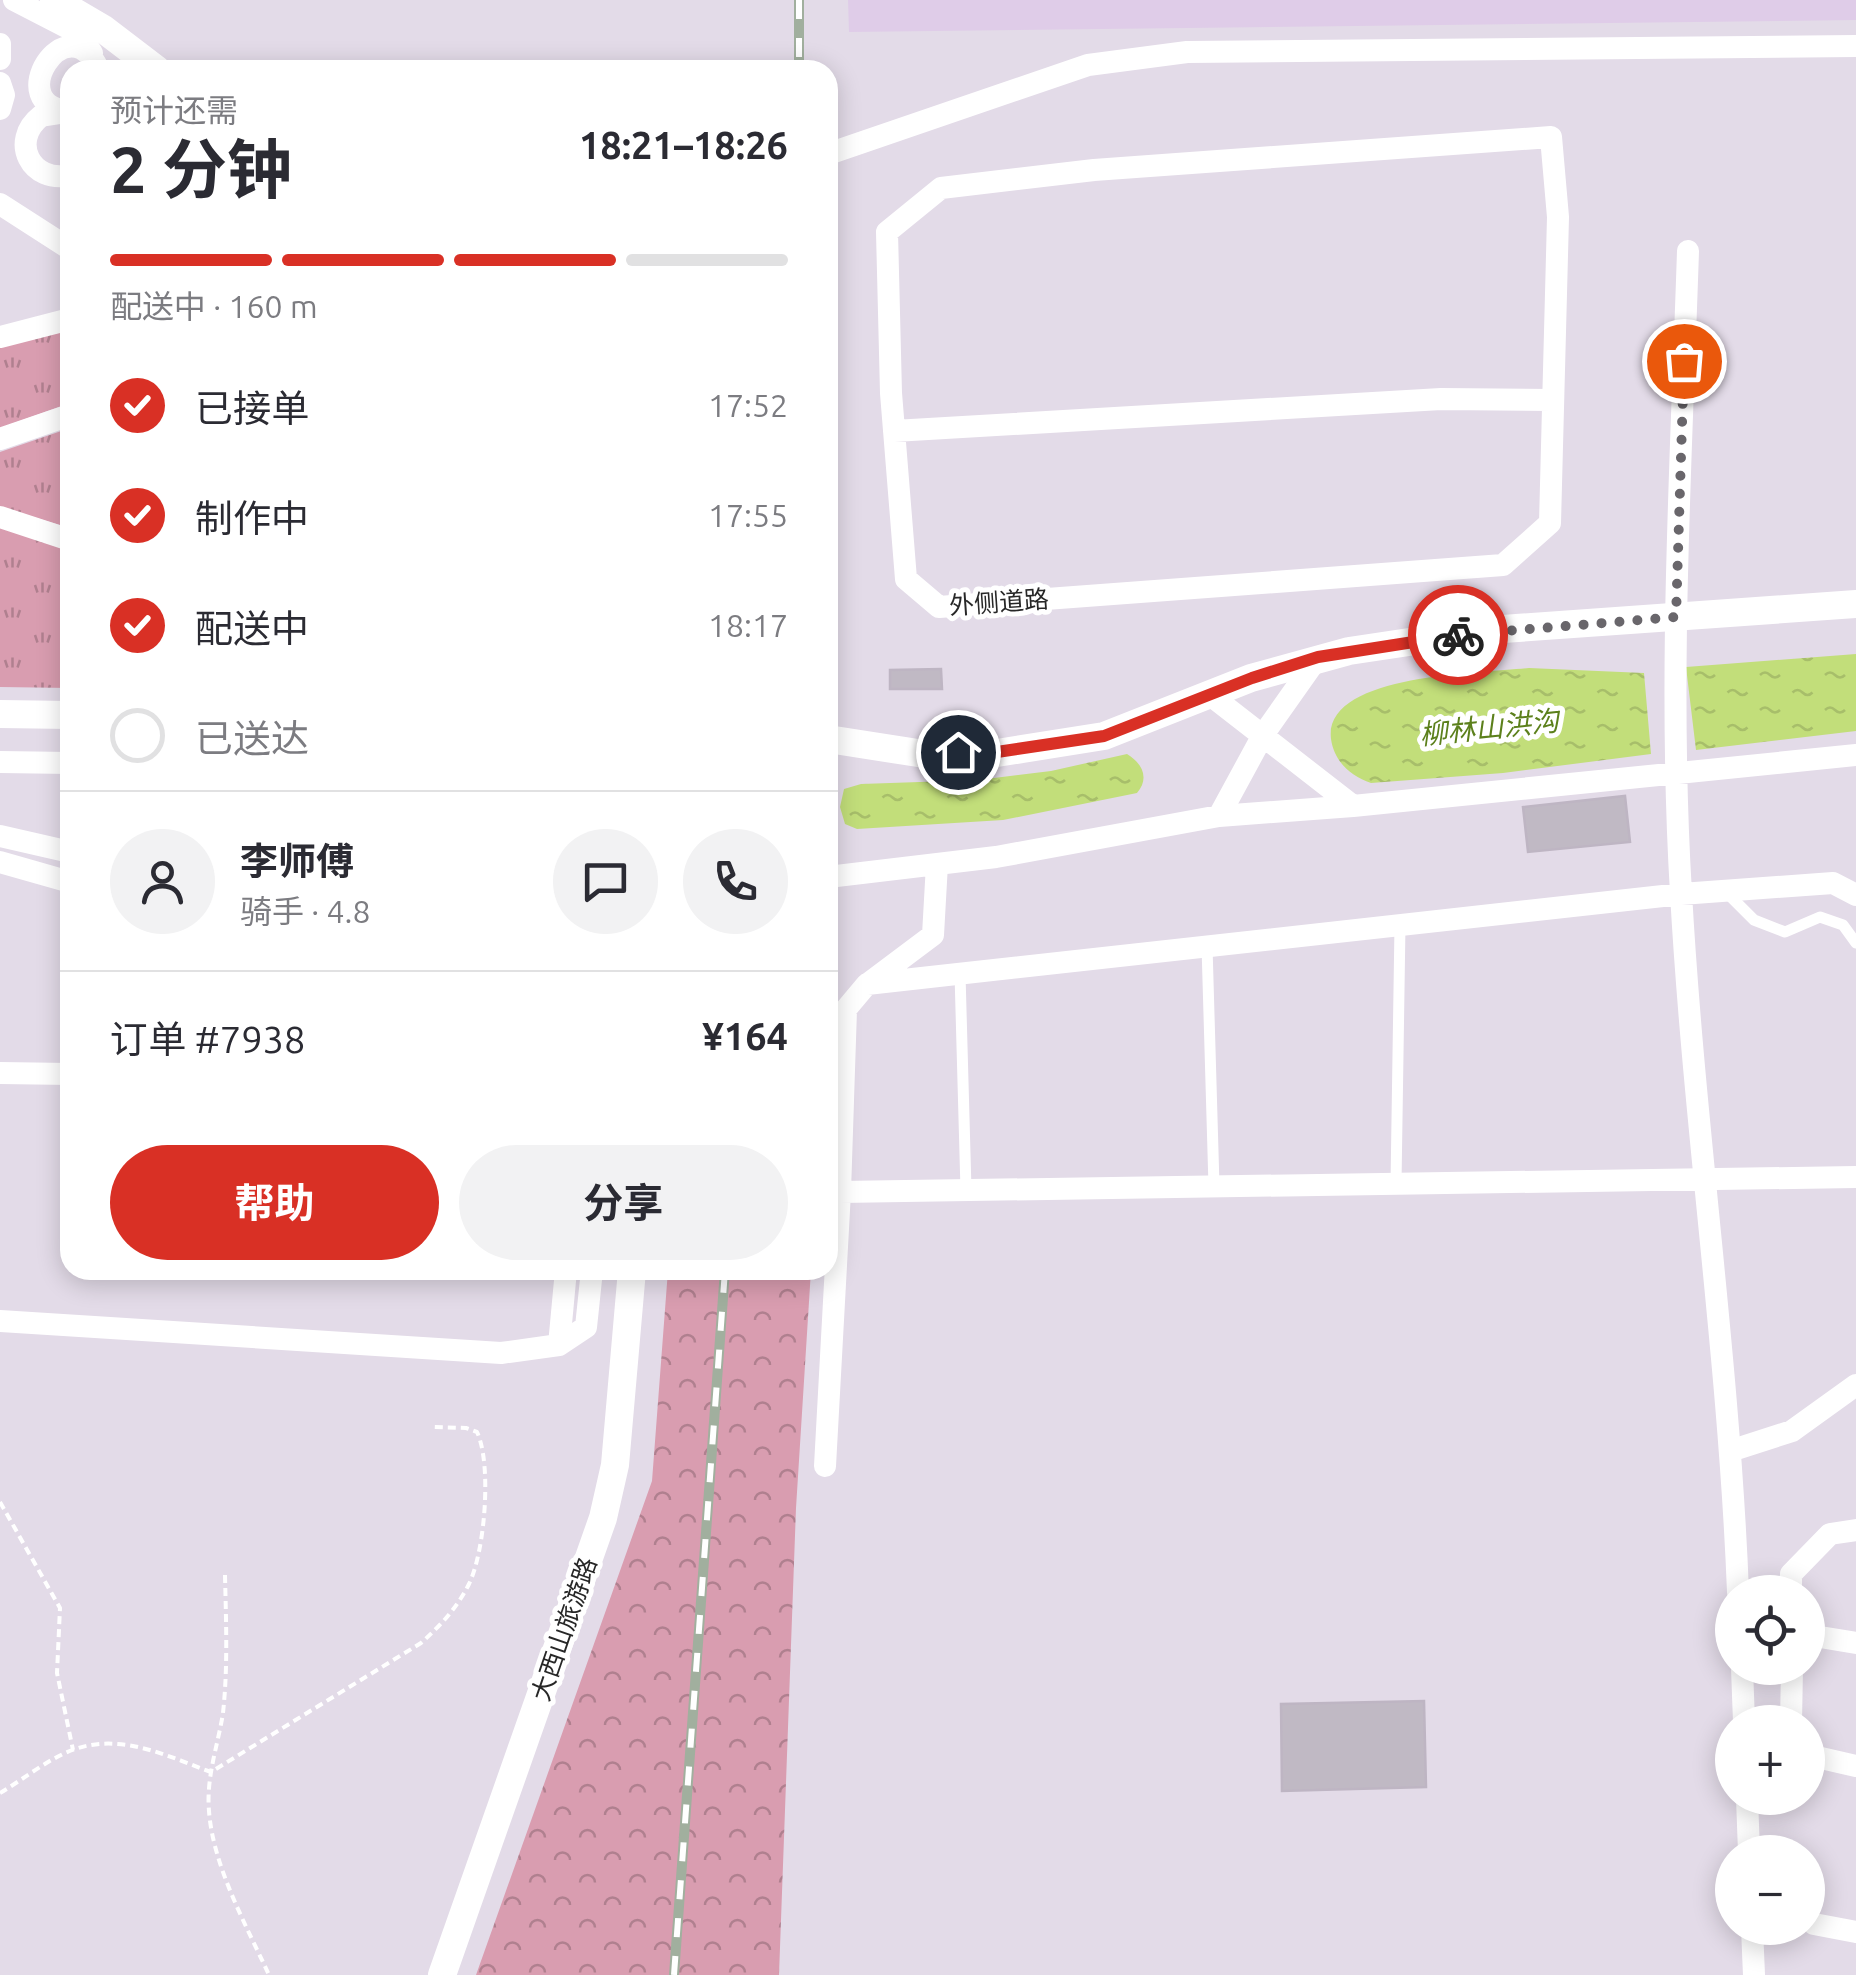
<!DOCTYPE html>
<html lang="zh">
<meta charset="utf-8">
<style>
:root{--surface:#fff;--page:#f2f2f3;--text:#2b2b33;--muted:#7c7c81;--line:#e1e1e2;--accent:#d93025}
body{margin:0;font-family:Ubuntu,"Noto Sans SC",sans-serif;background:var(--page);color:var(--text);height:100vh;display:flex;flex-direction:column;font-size:38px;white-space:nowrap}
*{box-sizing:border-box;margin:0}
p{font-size:32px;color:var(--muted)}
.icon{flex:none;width:55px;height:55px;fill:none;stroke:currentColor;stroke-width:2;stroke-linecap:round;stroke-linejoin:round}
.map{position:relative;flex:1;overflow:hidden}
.details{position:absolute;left:60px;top:60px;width:778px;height:1220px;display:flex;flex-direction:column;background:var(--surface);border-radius:30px;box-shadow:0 5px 25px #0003}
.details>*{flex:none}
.controls{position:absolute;left:1715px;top:1575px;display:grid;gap:20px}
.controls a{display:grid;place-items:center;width:110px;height:110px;border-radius:50%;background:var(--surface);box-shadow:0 5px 25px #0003;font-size:50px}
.pin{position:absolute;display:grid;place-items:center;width:85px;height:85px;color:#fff;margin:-42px;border:5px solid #fff;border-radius:50%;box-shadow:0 2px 10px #0007}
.courier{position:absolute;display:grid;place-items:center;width:100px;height:100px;margin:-50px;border:8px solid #d93025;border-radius:50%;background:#fff;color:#222;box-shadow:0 2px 12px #0007}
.summary em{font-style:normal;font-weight:700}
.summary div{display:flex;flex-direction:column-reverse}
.summary{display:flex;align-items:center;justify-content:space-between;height:170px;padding:0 50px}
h1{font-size:65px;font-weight:700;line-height:75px}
.bar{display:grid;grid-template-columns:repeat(4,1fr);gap:15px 10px;align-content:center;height:120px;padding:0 50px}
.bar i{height:12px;border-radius:8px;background:var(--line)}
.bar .current{background:var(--accent)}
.bar p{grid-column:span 4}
.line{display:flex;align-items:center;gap:25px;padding:0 50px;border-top:2px solid var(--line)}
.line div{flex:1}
.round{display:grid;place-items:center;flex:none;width:105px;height:105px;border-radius:52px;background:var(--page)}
ol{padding:0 50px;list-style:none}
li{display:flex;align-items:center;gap:30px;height:110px}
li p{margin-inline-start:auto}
li .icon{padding:10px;border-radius:50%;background:var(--accent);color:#fff;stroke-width:4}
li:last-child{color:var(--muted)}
li i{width:55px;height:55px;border:5px solid var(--line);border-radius:50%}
.button{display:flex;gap:20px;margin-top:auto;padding:20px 50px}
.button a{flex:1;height:115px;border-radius:60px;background:var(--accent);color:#fff;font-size:40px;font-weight:700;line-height:115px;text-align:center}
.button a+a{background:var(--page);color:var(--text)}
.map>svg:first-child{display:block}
.education{fill:#dfcce8}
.grass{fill:url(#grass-tufts)}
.forest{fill:url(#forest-crowns)}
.water{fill:url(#water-ripples)}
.building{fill:#c0b9c4;stroke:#beb5c3;stroke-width:2.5}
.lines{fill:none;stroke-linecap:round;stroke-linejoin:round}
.path{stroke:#fff;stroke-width:4;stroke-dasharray:8 5;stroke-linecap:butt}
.service{stroke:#fff;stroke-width:11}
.minor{stroke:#fff;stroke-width:22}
.tertiary{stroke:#fff;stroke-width:28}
.rail-casing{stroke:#a1af9e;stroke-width:10}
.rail{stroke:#fff;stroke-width:6;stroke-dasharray:19;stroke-linecap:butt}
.done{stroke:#69666b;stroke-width:10;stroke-dasharray:0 18}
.route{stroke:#d93025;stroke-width:12}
.labels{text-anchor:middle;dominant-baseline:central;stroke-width:10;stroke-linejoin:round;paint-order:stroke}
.street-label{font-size:25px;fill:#272727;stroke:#fff}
.water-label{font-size:28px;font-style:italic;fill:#5c801c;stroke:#fff}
</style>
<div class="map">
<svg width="1856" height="1975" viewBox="0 0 1856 1975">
<defs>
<pattern id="grass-tufts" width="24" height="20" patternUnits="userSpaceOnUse" patternTransform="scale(2.5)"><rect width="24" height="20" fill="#d99db0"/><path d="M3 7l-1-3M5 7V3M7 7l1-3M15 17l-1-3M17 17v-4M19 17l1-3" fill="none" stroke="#b0808f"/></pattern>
<pattern id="forest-crowns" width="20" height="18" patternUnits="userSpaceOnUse" patternTransform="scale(2.5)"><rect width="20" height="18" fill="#d99db0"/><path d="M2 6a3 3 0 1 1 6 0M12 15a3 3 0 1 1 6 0" fill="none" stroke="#b0808f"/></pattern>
<pattern id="water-ripples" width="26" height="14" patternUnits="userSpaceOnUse" patternTransform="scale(2.5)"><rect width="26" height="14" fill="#c2de7a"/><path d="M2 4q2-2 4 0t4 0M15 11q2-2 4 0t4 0" fill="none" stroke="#a7be6a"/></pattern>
</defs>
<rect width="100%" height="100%" fill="#e3dbe8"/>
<path class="education" d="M 848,0 L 1856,0 L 1856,20 L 849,32 Z"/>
<path class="grass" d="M 70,330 L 70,403 L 0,428 L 0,347 Z
M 70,428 L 70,528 L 0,507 L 0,452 Z
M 0,525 L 70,548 L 70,688 L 0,687 Z"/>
<path class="forest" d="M 828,897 L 835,897 L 828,1011 Z
M 668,1270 L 811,1270 L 796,1508 L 779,1975 L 476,1975 L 652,1481 Z"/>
<path class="water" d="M 1856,654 L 1856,731 L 1696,750 L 1686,667 Z
M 1529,668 L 1644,673 L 1651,754 L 1503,773 L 1371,783 C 1350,776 1334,761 1331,739 C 1323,673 1485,673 1529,668 Z
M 1127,754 C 1142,763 1150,778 1137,793 L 1003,820 L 857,829 L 845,824 L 840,807 L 844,789 L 861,784 L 978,780 L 1051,771 Z"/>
<path class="building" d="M 941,669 L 942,689 L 890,689 L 890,670 Z
M 1625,796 L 1630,842 L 1528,852 L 1523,807 Z
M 1424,1701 L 1426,1787 L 1282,1791 L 1281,1704 Z"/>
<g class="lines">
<path class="path" d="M 0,1502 L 60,1608 L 57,1673 L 73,1750
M 225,1575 C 226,1621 228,1667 223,1713 C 218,1745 206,1777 209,1811 C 213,1866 246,1925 269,1975
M 0,1793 C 24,1779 49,1758 75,1749 C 122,1733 167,1756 211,1772 L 421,1643 C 441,1625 457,1608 469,1584 C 485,1551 492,1464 477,1432 L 466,1428 L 431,1427"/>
<path class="service" d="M 1725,891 L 1754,920 L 1785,932 L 1820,917 L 1843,925 L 1856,943
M 1207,946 L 1214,1186
M 960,974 L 966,1190
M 1396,1184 L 1400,925"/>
<path class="minor" d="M 14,0 L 80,34 L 92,53
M 0,44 L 0,59
M 0,83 L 4,95 L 0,109
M 70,111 C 0,108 67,0 99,70
M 67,112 L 41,116 C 9,141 31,184 70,175
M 1551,137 L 1558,217 L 1550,523 L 1503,565 L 939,607 L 906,579 L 891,393 L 887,232 L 941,188 L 1094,170 Z
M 828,154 L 1088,65 L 1187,52 L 1856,46
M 0,204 L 70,249
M 1688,251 C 1681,465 1668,679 1681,893 C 1694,1127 1729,1359 1738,1592
M 0,337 L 70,319
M 894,431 L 1441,399 L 1552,400
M 0,439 L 70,415
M 0,517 L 70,540
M 1209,694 L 1353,806
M 0,762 L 70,763
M 1219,816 L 1263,735 L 1318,657
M 0,836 L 70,852
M 0,862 L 70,882
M 828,877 L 996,857 L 1219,816 L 1353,806 L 1856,755
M 869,983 L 933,935 L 937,864
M 0,1073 L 70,1074
M 840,1192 L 1856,1177
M 0,1321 L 501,1353 L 559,1345 L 586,1327 L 592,1270
M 559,1345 L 566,1270
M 1730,1451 L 1792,1431 L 1856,1385
M 825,1466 L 840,1192 L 846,1009 L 867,984 L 1681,894 L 1833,883 L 1856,895
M 1791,1592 L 1791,1574 L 1830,1534 L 1856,1530
M 1808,1635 L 1856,1643
M 1742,1668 L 1744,1722
M 1791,1722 L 1792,1668
M 1808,1755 L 1856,1766
M 1747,1798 L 1749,1852
M 1814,1924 L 1856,1932
M 1752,1928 L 1754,1975"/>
<path class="tertiary" d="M 54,0 L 102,28 L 157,70
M 0,714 L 70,715
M 828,739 L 918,753 L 997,753 L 1104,736 L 1251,678 L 1349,651 L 1489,630 L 1856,604
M 442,1975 L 603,1518 L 615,1465 L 632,1270"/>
<defs>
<path id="rail" d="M 799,0 L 799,70
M 674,1975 L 725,1270"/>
</defs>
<use href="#rail" class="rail-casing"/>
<use href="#rail" class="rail"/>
</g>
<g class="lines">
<path class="done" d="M 1458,635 L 1676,617 L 1684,361"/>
<path class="route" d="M 958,752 L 997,752 L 1104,736 L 1252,678 L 1318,657 L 1458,635"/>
</g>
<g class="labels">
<g class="street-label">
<text transform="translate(999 602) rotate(-4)">外侧道路</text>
<text transform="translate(564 1629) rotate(-71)">大西山旅游路</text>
</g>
<g class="water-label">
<text transform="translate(1489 727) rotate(-6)">柳林山洪沟</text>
</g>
</g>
</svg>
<div class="controls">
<a><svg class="icon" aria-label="locate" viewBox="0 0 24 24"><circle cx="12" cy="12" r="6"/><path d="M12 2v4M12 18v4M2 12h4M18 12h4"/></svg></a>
<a>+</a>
<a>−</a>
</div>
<div class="pin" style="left:1684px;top:361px;background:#ea580c"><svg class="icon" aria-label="bag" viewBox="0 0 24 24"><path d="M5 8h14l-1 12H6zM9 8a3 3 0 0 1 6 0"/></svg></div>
<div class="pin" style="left:958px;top:752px;background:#1f2937"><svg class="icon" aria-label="home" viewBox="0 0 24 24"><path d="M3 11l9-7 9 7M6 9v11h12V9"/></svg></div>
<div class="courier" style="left:1458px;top:635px"><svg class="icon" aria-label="bike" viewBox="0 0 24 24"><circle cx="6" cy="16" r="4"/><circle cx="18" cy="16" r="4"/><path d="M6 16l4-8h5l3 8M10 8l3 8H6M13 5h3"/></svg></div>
<section class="details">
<div class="summary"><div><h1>2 分钟</h1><p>预计还需</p></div><em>18:21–18:26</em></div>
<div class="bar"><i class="current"></i><i class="current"></i><i class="current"></i><i></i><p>配送中 · 160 m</p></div>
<ol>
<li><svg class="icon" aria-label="check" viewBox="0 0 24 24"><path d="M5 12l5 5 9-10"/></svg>已接单<p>17:52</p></li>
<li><svg class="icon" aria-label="check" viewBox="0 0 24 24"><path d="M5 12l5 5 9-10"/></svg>制作中<p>17:55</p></li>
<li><svg class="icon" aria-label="check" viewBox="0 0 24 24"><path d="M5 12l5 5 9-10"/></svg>配送中<p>18:17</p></li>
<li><i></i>已送达</li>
</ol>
<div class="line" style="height:180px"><a class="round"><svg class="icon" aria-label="person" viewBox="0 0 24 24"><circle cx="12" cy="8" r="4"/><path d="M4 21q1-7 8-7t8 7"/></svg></a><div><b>李师傅</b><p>骑手 · 4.8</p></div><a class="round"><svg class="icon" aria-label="chat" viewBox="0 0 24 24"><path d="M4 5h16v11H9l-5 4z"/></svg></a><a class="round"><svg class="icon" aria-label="phone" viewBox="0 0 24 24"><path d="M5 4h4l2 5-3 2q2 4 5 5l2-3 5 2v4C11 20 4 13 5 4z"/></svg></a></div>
<div class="line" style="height:130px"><div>订单 #7938</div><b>¥164</b></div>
<div class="button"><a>帮助</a><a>分享</a></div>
</section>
</div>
